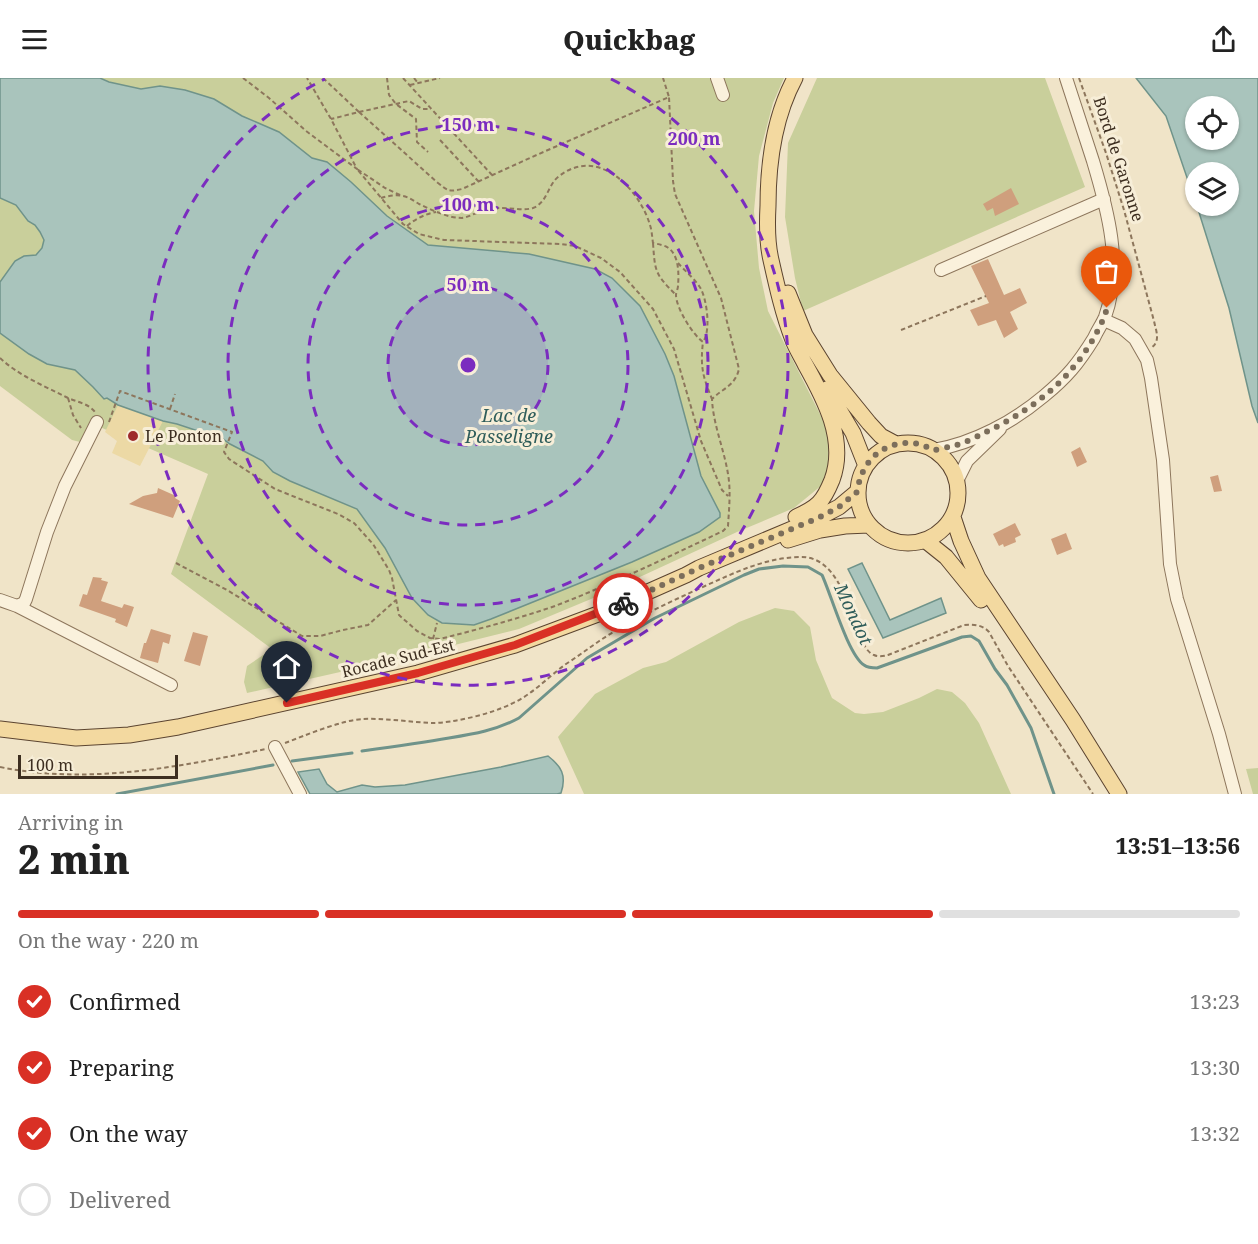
<!DOCTYPE html>
<meta charset="utf-8">
<style>
:root{--surface:#fff;--page:#f2f2f2;--text:#222;--muted:#767676;--line:#e0e0e0;--accent:#d93025}
body{margin:0;font-family:"Noto Serif",serif;background:var(--page);color:var(--text);height:100vh;display:flex;flex-direction:column;font-size:22px;white-space:nowrap}
*{box-sizing:border-box;margin:0}
p{font-size:20px;color:var(--muted)}
.icon{flex:none;width:33px;height:33px;fill:none;stroke:currentColor;stroke-width:2;stroke-linecap:round;stroke-linejoin:round}
.map{position:relative;height:716px;overflow:hidden}
.details{display:flex;flex-direction:column;background:var(--surface);flex:1}
.details>*{flex:none}
.fabs{position:absolute;left:1185px;top:18px;display:grid;gap:12px}
.fabs a{display:grid;place-items:center;width:54px;height:54px;border-radius:50%;background:var(--surface);box-shadow:0 2px 4px #0004;font-size:30px}
.scale{position:absolute;left:18px;bottom:15px;width:160px;box-sizing:border-box;padding-left:6px;border:3px solid #3d2e20;border-top:0;font-size:16px;line-height:21px;white-space:nowrap;color:#3d2e20;-webkit-text-stroke:4px #f7eed8;paint-order:stroke}
.pin{position:absolute;display:grid;place-items:center;width:51px;height:51px;color:#fff;margin:-62px -26px;border-radius:50% 50% 50% 0;rotate:-45deg;box-shadow:0 0 6px #0007}
.pin .icon{rotate:45deg}
.courier{position:absolute;display:grid;place-items:center;width:60px;height:60px;margin:-30px;border:4px solid #d93025;border-radius:50%;background:#fff;color:#222;box-shadow:0 2px 8px #0007}
.summary em{font-style:normal;font-weight:800}
.summary div{display:flex;flex-direction:column-reverse}
.summary{display:flex;align-items:center;justify-content:space-between;height:102px;padding:0 18px}
h1{font-size:39px;font-weight:800;line-height:45px}
.bar{display:grid;grid-template-columns:repeat(4,1fr);gap:9px 6px;align-content:center;height:72px;padding:0 18px}
.bar i{height:8px;border-radius:4px;background:var(--line)}
.bar .current{background:var(--accent)}
.bar p{grid-column:span 4}
ol{padding:0 18px;list-style:none}
li{display:flex;align-items:center;gap:18px;height:66px}
li p{margin-inline-start:auto}
li .icon{padding:6px;border-radius:50%;background:var(--accent);color:#fff;stroke-width:4}
li:last-child{color:var(--muted)}
li i{width:33px;height:33px;border:3px solid var(--line);border-radius:50%}
header{display:flex;justify-content:space-between;align-items:center;height:78px;padding:0 18px;background:var(--surface);font-size:27px;font-weight:800}
.map>svg:first-child{display:block}
.green{fill:#c9cf9b}
.sand{fill:#ecd9a5}
.water{fill:#a9c4bc;stroke:#6f938a;stroke-width:1.5;fill-rule:evenodd}
.lines{fill:none;stroke-linecap:round;stroke-linejoin:round}
.stream{stroke:#6f938a;stroke-width:3}
.building{fill:#cf9f7d}
.minor-casing{stroke:#8d765c;stroke-width:14}
.major-casing{stroke:#5b4430;stroke-width:17}
.path{stroke:#8d765c;stroke-width:2;stroke-dasharray:4.5 3;stroke-linecap:butt}
.minor{stroke:#faf1dc;stroke-width:12}
.major{stroke:#f3d9a0;stroke-width:15}
.done{stroke:#7c6e5b;stroke-width:6;stroke-dasharray:0 10.8}
.route{stroke:#d93025;stroke-width:8}
.ring{fill:none;stroke:#7b2cbf;stroke-width:3;stroke-dasharray:10 8}
.poi-dot{fill:#9e2a2b;stroke:#f7eed8;stroke-width:2}
.labels{text-anchor:middle;dominant-baseline:central;stroke-width:6;stroke-linejoin:round;paint-order:stroke}
.street-label{font-size:16px;fill:#3d2e20;stroke:#f7eed8}
.poi-label{font-size:16px;fill:#3d2e20;stroke:#f7eed8;text-anchor:start}
.water-label{font-size:18px;font-style:italic;fill:#2f5d5a;stroke:#f7eed8}
.centre{fill:#7b2cbf;stroke:#f7eed8;stroke-width:3}
.ring-label{font-size:18px;text-anchor:middle;font-weight:bold;fill:#7b2cbf;stroke:#f7eed8;stroke-width:6;stroke-linejoin:round;paint-order:stroke}
</style>
<header><svg class="icon" aria-label="menu" viewBox="0 0 24 24"><path d="M4 6h16M4 12h16M4 18h16"/></svg>Quickbag<svg class="icon" aria-label="share" viewBox="0 0 24 24"><path d="M12 15V3M7 8l5-5 5 5M5 13v7h14v-7"/></svg></header>
<div class="map">
<svg width="1258" height="716" viewBox="0 0 1258 716">
<rect width="100%" height="100%" fill="#f0e4c8"/>
<path class="green" d="M 0,0 L 784,0 L 773,25 L 759,78 L 754,133 L 759,190 L 768,233 L 825,346 L 833,377 L 822,407 L 794,430 L 737,454 L 603,516 L 519,551 L 402,580 L 247,615 L 244,604 L 247,588 L 272,571 L 171,496 L 208,396 L 93,346 L 84,365 L 72,362 L 0,308 Z
M 817,0 L 1045,0 L 1085,109 L 803,233 L 795,200 L 785,139 L 788,65 Z
M 775,530 L 794,533 L 810,549 L 816,582 L 832,620 L 855,635 L 864,636 L 883,634 L 919,620 L 937,611 L 952,614 L 965,625 L 979,645 L 1011,716 L 584,716 L 558,659 L 595,616 L 643,590 L 666,584 L 739,544 Z
M 1258,690 L 1258,716 L 1253,716 L 1246,691 Z"/>
<path class="sand" d="M 118,327 L 163,343 L 140,388 L 112,375 L 117,363 L 105,354 Z"/>
<path class="water" d="M 0,0 L 100,0 L 109,4 L 141,11 L 160,8 L 185,12 L 214,21 L 242,38 L 279,54 L 312,80 L 327,84 L 351,104 L 387,138 L 428,167 L 529,176 L 595,191 L 612,200 L 640,228 L 665,276 L 674,298 L 701,398 L 720,435 L 720,439 L 699,454 L 632,484 L 491,541 L 474,547 L 442,545 L 428,537 L 412,520 L 385,470 L 357,431 L 290,403 L 273,394 L 263,383 L 230,366 L 219,358 L 207,356 L 177,346 L 163,343 L 118,327 L 107,320 L 104,321 L 93,309 L 75,292 L 47,286 L 29,276 L 0,255 L 0,204 L 15,183 L 24,178 L 36,177 L 42,170 L 44,162 L 40,154 L 35,147 L 28,143 L 16,127 L 0,120 Z
M 1136,0 L 1258,0 L 1258,345 L 1252,328 L 1229,230 L 1197,128 L 1228,128 L 1228,94 L 1196,94 L 1195,123 L 1166,38 ZM 1228,28 L 1228,62 L 1196,62 L 1196,28 Z
M 862,485 L 890,542 L 941,520 L 946,535 L 883,560 L 848,491 Z
M 548,678 C 561,688 567,697 561,715 L 557,716 L 310,716 L 298,694 L 319,691 L 327,706 L 337,714 L 362,707 L 375,709 L 405,707 L 501,689 Z"/>
<g class="lines">
<path class="stream" d="M 362,673 C 391,669 420,665 449,660 C 474,656 497,652 519,640 L 587,580 L 655,540 L 744,497 L 759,491 L 783,488 L 808,489 L 822,497 C 831,516 848,577 864,587 C 868,590 872,590 877,590 L 962,559 L 971,558 L 979,563 L 995,591 L 1007,607 L 1031,650 L 1054,716
M 292,683 L 352,675
M 117,716 L 273,687"/>
</g>
<path class="building" d="M 1011,110 L 1019,126 L 995,138 L 993,130 L 987,133 L 983,126 Z
M 988,181 L 1004,217 L 1020,210 L 1027,225 L 1010,234 L 1018,251 L 1004,260 L 996,242 L 978,248 L 970,232 L 989,225 L 971,188 Z
M 1080,369 L 1087,384 L 1077,389 L 1071,374 Z
M 1218,397 L 1222,413 L 1214,414 L 1210,399 Z
M 158,410 L 176,418 L 175,420 L 180,423 L 173,440 L 129,426 L 143,418 L 157,415 Z
M 1015,445 L 1021,457 L 1015,460 L 1016,464 L 1004,469 L 1003,466 L 999,468 L 993,456 Z
M 1066,455 L 1072,471 L 1057,477 L 1051,461 Z
M 93,499 L 102,500 L 101,502 L 108,504 L 101,523 L 122,530 L 124,526 L 134,529 L 127,549 L 115,544 L 116,541 L 79,528 L 83,516 L 87,517 Z
M 151,551 L 171,557 L 169,566 L 163,564 L 158,585 L 140,580 L 144,565 L 146,565 Z
M 193,554 L 208,558 L 200,588 L 184,583 Z"/>
<g class="lines">
<defs>
<path id="minor" d="M 717,0 L 723,17
M 941,192 L 1104,121
M 1104,242 L 1122,250 L 1135,261 L 1147,282 L 1151,300 L 1163,382 L 1170,486 L 1177,521 L 1219,656 L 1235,716
M 934,372 C 974,365 1013,344 1044,318 C 1067,299 1078,286 1094,260 C 1097,253 1102,246 1105,239 C 1123,188 1108,133 1093,83 C 1084,55 1075,27 1066,0
M 957,403 L 967,383 L 1000,351
M 0,522 L 17,528 L 171,607
M 17,528 L 24,525 L 26,521 L 47,454 L 65,408 L 97,344
M 275,669 L 300,716"/>
<path id="major" d="M 795,0 C 774,39 768,84 768,128 C 767,146 767,165 771,182 C 777,209 783,236 793,262 C 796,270 801,278 805,286 C 824,320 847,362 832,402 C 823,424 818,429 796,439
M 788,215 L 805,257 L 830,297 L 869,345 L 881,358 L 896,366
M 827,311 L 853,355 L 866,388
M858 415a50 50 0 1 1 100 0a50 50 0 1 1-100 0Z
M 953,439 L 961,463 L 978,500 L 1073,642 L 1119,716
M 788,462 L 820,452 L 845,448 L 869,447
M 926,463 L 946,479 L 981,522
M 0,651 L 76,660 L 129,657 L 178,649 L 418,595 L 515,567 L 598,536 L 686,497 L 699,490 L 818,440 L 839,429 L 857,414"/>
</defs>
<use href="#minor" class="minor-casing"/>
<use href="#major" class="major-casing"/>
<path class="path" d="M 243,0 L 269,20 L 306,53 L 357,91 L 331,41 L 307,0
M 323,0 L 359,34 L 331,41
M 387,0 L 389,17 L 396,26 L 416,41 L 417,64 L 428,74
M 403,0 L 492,97
M 414,0 L 418,5
M 1079,0 L 1106,75 L 1124,132 L 1154,243 C 1156,253 1161,263 1151,270
M 410,7 L 440,0
M 359,34 L 438,105 C 448,113 449,114 462,111 L 532,79 L 669,19 L 663,0
M 359,34 L 409,23 L 422,31 L 431,31
M 440,62 L 479,104
M 400,117 L 385,110 L 357,91 L 403,146 L 419,156 L 444,162 L 561,166 L 575,168 L 601,180 L 620,194 L 653,231 L 674,271 L 701,363 L 722,412 L 728,418
M 381,120 C 388,118 396,116 403,118 C 409,119 414,123 419,126 C 432,132 448,140 462,140 C 469,139 473,136 479,134 C 485,132 495,130 501,130 C 512,130 523,133 533,130 C 547,125 548,107 558,99 C 597,67 639,110 650,147 C 652,153 652,159 653,165 C 658,166 663,167 667,169 C 679,176 679,195 678,208 C 678,211 676,214 676,217 C 676,230 693,257 703,264 C 700,289 703,299 712,321
M 407,148 C 415,141 425,136 436,134
M 653,165 C 655,194 655,196 676,217
M 678,185 C 685,193 696,202 701,211 C 707,223 711,253 703,264
M 901,252 L 986,218
M 0,280 C 18,297 44,308 66,319 C 76,324 88,325 95,334
M 68,320 L 73,337 L 81,350
M 170,331 L 175,316
M 109,344 L 120,313 L 232,354 L 224,374 L 229,381 L 275,411 L 338,436 L 354,445 L 373,466 L 389,492 L 392,500 L 399,537 L 417,553 L 430,560 L 440,561 C 479,551 517,541 555,528 C 612,506 668,479 723,453 L 728,448 C 729,431 731,413 728,396 C 724,371 713,346 712,321 C 723,310 735,308 739,291 L 721,220 L 675,116 L 673,103 L 669,19
M 176,485 L 227,512 L 302,558 L 320,558 L 343,552 L 368,547 L 396,522
M 433,561 L 437,545
M 285,665 C 306,657 342,642 363,641 C 386,640 409,644 432,645 C 453,645 491,636 511,626 C 532,617 548,599 566,586 C 583,575 598,563 615,553 C 644,536 674,522 705,508 C 736,494 765,480 799,479 C 837,477 848,528 859,555 C 862,563 866,574 874,577 C 878,579 884,578 888,577 L 964,547 C 974,546 983,547 989,554 L 1008,588 L 1093,716
M 0,689 C 89,707 178,689 266,671"/>
<use href="#minor" class="minor"/>
<use href="#major" class="major"/>
</g>
<g class="lines">
<path class="done" d="M 623,525 L 699,490 L 818,440 L 839,429 L 857,414 C 860,395 868,379 886,370 C 897,365 910,363 922,367 C 926,368 930,371 934,372 C 938,372 944,370 948,369 C 961,367 974,360 986,354 C 1030,333 1067,305 1092,263 C 1098,252 1104,242 1107,230"/>
<path class="route" d="M 287,625 L 418,595 L 515,567 L 623,525"/>
</g>
<circle cx="468" cy="287" r="80" fill="#7b2cbf" fill-opacity=".12"/>
<g class="ring">
<circle cx="468" cy="287" r="80"/>
<circle cx="468" cy="287" r="160"/>
<circle cx="468" cy="287" r="240"/>
<path d="M611 1A320 320 0 1 1 325 1"/>
</g>
<circle class="poi-dot" cx="133" cy="358" r="6"/>
<g class="labels">
<g class="street-label">
<text transform="translate(1119 81) rotate(72)">Bord de Garonne</text>
<text transform="translate(398 580) rotate(-14)">Rocade Sud-Est</text>
</g>
<g class="poi-label">
<text x="145" y="358">Le Ponton</text>
</g>
<g class="water-label">
<text x="509" y="337">Lac de<tspan x="509" dy="21">Passeligne</tspan></text>
<text transform="translate(854 536) rotate(65)">Mondot</text>
</g>
</g>
<circle cx="468" cy="287" r="9" class="centre"/>
<g class="ring-label">
<text x="468" y="53">150 m</text>
<text x="694" y="67">200 m</text>
<text x="468" y="133">100 m</text>
<text x="468" y="213">50 m</text>
</g>
</svg>
<div class="fabs">
<a><svg class="icon" aria-label="locate" viewBox="0 0 24 24"><circle cx="12" cy="12" r="6"/><path d="M12 2v4M12 18v4M2 12h4M18 12h4"/></svg></a>
<a><svg class="icon" aria-label="layers" viewBox="0 0 24 24"><path d="M12 4l9 5-9 5-9-5zM3 14l9 5 9-5"/></svg></a>
</div>
<div class="scale">100 m</div>
<div class="pin" style="left:1107px;top:230px;background:#ea580c"><svg class="icon" aria-label="bag" viewBox="0 0 24 24"><path d="M5 8h14l-1 12H6zM9 8a3 3 0 0 1 6 0"/></svg></div>
<div class="pin" style="left:287px;top:625px;background:#1f2937"><svg class="icon" aria-label="home" viewBox="0 0 24 24"><path d="M3 11l9-7 9 7M6 9v11h12V9"/></svg></div>
<div class="courier" style="left:623px;top:525px"><svg class="icon" aria-label="bike" viewBox="0 0 24 24"><circle cx="6" cy="16" r="4"/><circle cx="18" cy="16" r="4"/><path d="M6 16l4-8h5l3 8M10 8l3 8H6M13 5h3"/></svg></div>
</div>
<section class="details">
<div class="summary"><div><h1>2 min</h1><p>Arriving in</p></div><em>13:51–13:56</em></div>
<div class="bar"><i class="current"></i><i class="current"></i><i class="current"></i><i></i><p>On the way · 220 m</p></div>
<ol>
<li><svg class="icon" aria-label="check" viewBox="0 0 24 24"><path d="M5 12l5 5 9-10"/></svg>Confirmed<p>13:23</p></li>
<li><svg class="icon" aria-label="check" viewBox="0 0 24 24"><path d="M5 12l5 5 9-10"/></svg>Preparing<p>13:30</p></li>
<li><svg class="icon" aria-label="check" viewBox="0 0 24 24"><path d="M5 12l5 5 9-10"/></svg>On the way<p>13:32</p></li>
<li><i></i>Delivered</li>
</ol>
</section>
